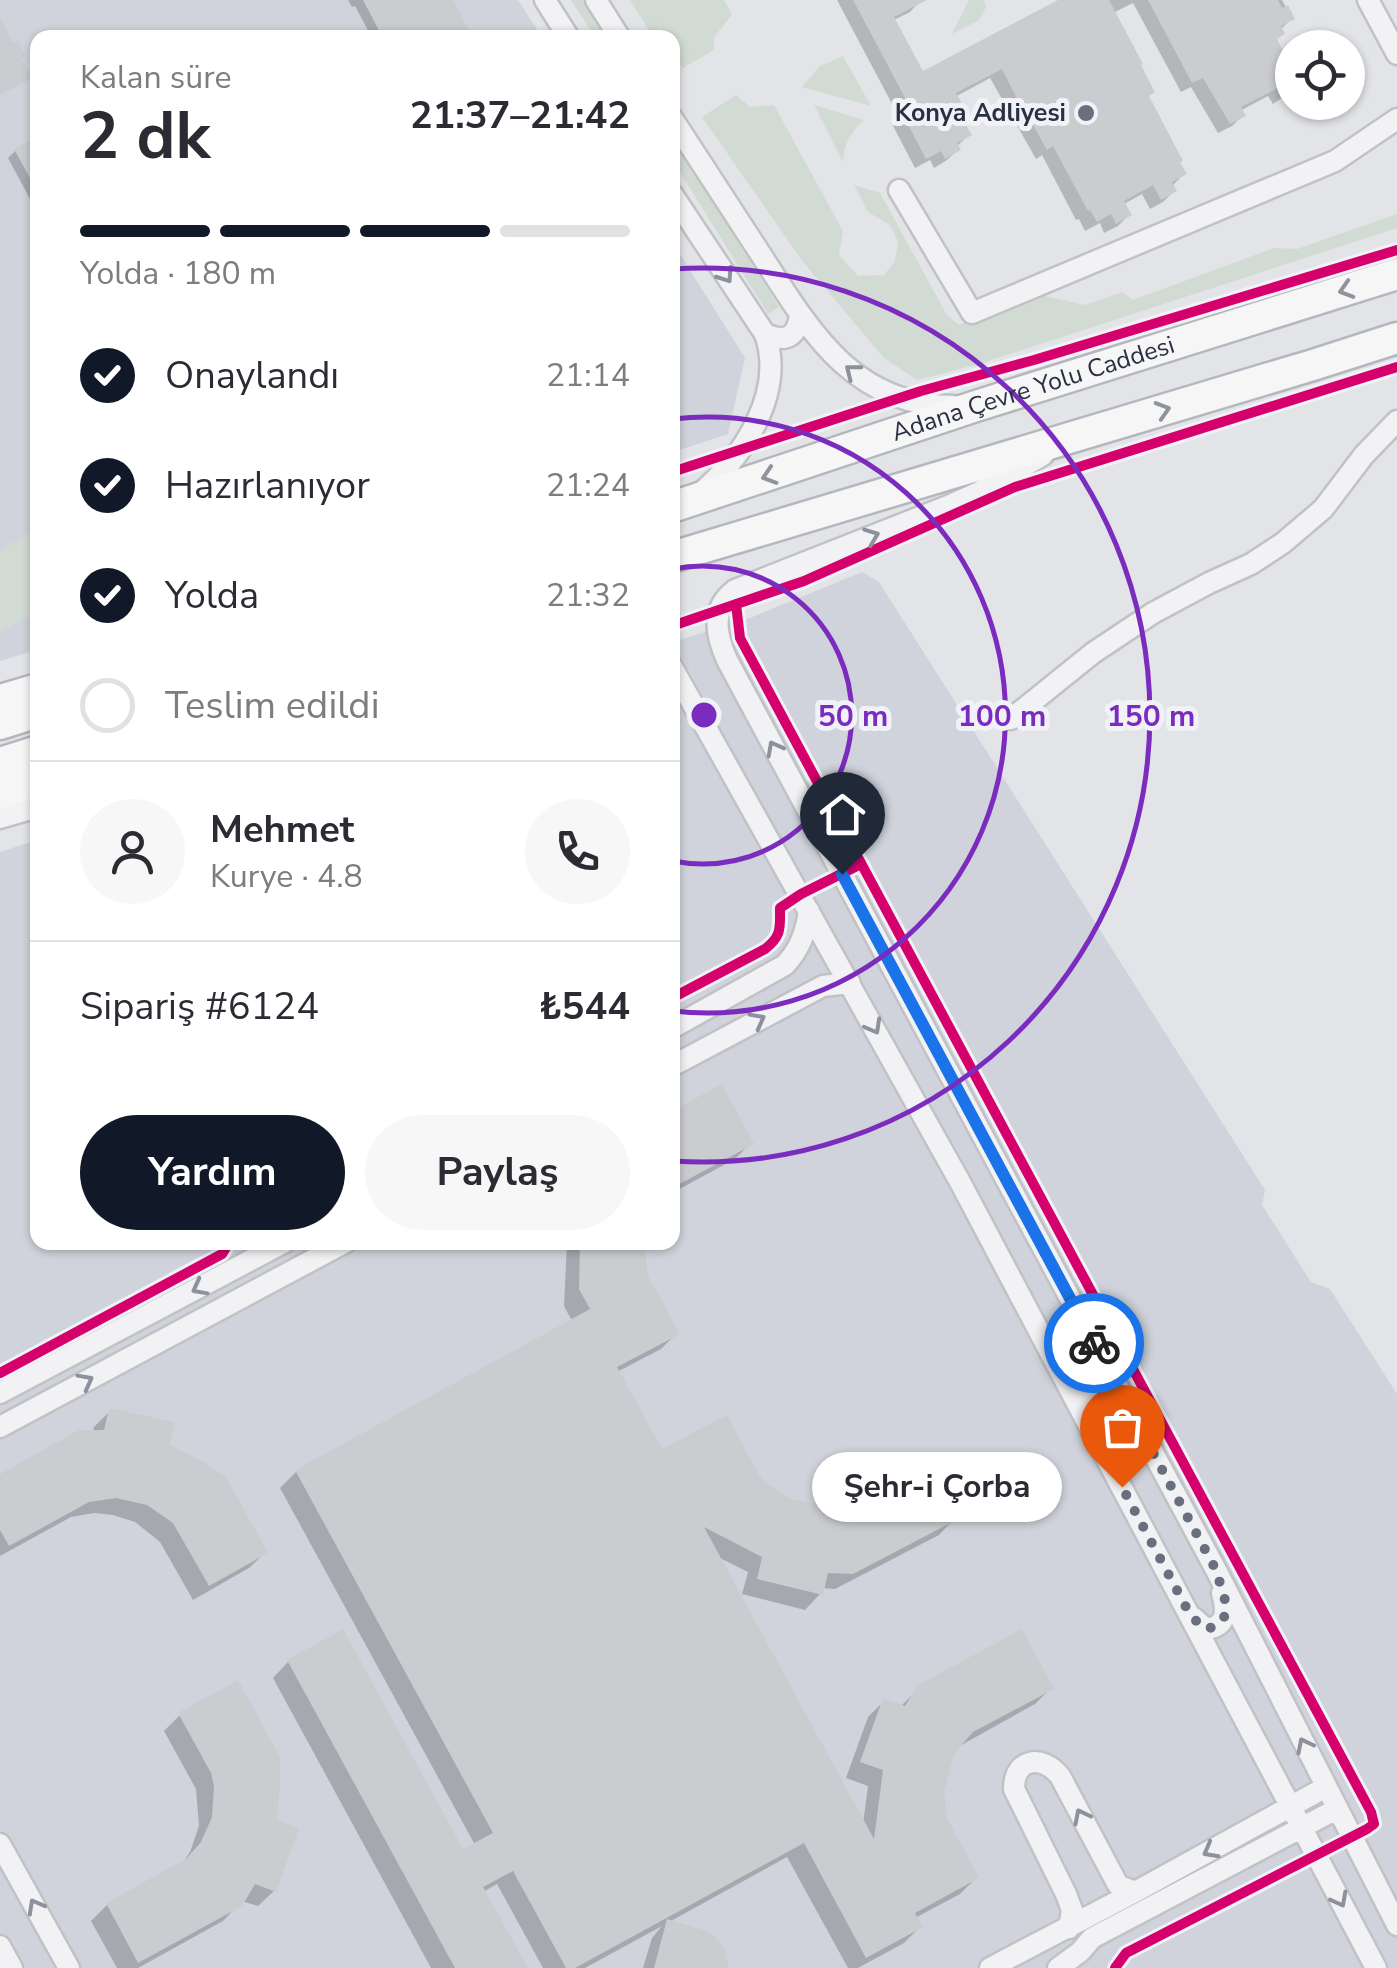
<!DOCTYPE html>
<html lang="tr">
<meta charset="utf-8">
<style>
:root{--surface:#fff;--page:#f7f7f7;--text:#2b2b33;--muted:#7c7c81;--line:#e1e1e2;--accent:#111827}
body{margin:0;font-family:"Nunito Sans",sans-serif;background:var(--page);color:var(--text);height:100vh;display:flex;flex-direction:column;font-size:38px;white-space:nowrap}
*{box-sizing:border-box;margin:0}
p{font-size:32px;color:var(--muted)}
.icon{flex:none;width:55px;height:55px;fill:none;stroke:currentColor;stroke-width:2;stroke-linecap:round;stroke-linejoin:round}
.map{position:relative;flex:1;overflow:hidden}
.panel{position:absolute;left:30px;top:30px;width:650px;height:1220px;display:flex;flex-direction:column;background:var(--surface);border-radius:20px;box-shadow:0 2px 8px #0004}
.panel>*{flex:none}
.controls{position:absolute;left:1275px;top:30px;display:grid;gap:20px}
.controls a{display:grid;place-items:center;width:90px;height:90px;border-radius:50%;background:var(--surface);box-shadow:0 2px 8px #0004;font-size:50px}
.pin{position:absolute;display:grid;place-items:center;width:85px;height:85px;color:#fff;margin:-102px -42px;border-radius:50% 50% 50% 0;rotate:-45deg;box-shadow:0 0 10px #0007}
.pin .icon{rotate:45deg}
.courier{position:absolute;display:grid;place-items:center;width:100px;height:100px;margin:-50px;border:8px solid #1a73e8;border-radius:50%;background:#fff;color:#222;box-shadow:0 2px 12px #0007}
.bubble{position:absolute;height:70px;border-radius:35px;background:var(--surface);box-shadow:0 2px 8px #0004;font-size:32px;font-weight:700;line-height:70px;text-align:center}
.summary em{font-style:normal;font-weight:700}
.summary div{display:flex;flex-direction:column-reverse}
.summary{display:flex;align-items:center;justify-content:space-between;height:170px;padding:0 50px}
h1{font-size:65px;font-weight:700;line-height:75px}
.bar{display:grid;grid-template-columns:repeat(4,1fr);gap:15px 10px;align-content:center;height:120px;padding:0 50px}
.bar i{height:12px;border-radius:8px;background:var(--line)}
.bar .on{background:var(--accent)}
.bar p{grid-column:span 4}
.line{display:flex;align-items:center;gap:25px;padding:0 50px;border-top:2px solid var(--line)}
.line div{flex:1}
.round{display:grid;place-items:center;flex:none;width:105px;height:105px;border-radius:52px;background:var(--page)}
ol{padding:0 50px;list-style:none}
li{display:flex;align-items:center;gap:30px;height:110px}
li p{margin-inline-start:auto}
li .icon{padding:10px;border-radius:50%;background:var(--accent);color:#fff;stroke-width:4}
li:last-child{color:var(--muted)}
li i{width:55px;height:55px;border:5px solid var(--line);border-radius:50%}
.button{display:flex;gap:20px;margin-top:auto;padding:20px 50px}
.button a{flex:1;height:115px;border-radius:60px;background:var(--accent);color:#fff;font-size:40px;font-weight:700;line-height:115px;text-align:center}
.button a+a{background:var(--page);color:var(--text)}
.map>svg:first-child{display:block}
.built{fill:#d0d3db}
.green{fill:#d2dbd3}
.shadow{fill:#0003}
.building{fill:#caccd0}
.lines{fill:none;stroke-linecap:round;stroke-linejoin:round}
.minor-casing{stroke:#c0c2c6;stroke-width:25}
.highway-casing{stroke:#b4b7bd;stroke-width:35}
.minor{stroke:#f2f2f4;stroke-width:20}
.highway{stroke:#f6f6f7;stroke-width:30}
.cycleway-casing{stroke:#f0f2f7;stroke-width:16}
.cycleway{stroke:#d6006c;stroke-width:10}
.oneway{stroke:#8d919b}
.oneway2{stroke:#8f939c}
.done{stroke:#696f7c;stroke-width:10;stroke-dasharray:0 18}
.route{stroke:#1a73e8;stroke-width:12}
.ring{fill:none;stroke:#7b2cbf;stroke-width:5}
.poi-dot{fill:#696f7c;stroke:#f0f2f7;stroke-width:4}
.labels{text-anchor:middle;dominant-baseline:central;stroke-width:10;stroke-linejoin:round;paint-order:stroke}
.poi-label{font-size:25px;font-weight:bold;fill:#283042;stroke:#f0f2f7;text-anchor:end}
.street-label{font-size:25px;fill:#283042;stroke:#f0f2f7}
.centre{fill:#7b2cbf;stroke:#f0f2f7;stroke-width:5}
.ring-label{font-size:30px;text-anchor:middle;font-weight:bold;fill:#7b2cbf;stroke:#f0f2f7;stroke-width:10;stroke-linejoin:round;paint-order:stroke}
</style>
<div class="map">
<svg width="1397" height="1968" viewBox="0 0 1397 1968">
<rect width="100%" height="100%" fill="#e2e4e8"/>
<path class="built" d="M 0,0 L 518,0 L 542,37 L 38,38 L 37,650 L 0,661 Z
M 673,243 L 745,358 L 728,434 L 673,452 Z
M 862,572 L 879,582 L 1265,1190 L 1262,1205 L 1311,1282 L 1330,1289 L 1397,1394 L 1397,1968 L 0,1968 L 0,852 L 37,840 L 38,1242 L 672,1242 L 673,642 L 750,618 Z"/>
<path class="green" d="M 571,0 L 586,0 L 610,37 L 595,37 Z
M 630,0 L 724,0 L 732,15 L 714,37 L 714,50 L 683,68 L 673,57 L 672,38 L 653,37 Z
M 969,0 L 984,0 L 986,7 L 979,20 L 952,34 Z
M 843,56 L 871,106 L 802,87 L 820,66 Z
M 736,95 L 750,107 L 774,105 L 843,231 L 839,255 L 858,276 L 884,275 L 895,261 L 898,242 L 890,225 L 868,212 L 854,185 L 880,193 L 947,315 L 959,325 L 1041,295 L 1085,305 L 1122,292 L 1133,300 L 1274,248 L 1297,249 L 1397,214 L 1397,228 L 979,364 L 917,380 L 884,358 L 803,262 L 702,117 Z
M 814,105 L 864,120 C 850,133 844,143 843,162 Z
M 672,137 L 779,307 L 768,314 L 673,161 Z
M 37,529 L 37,612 L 0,632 L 0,550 Z"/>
<path class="shadow" d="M 348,0 L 450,0 L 471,38 L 372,38 L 355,6 L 352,7 Z
M 837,0 L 921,0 L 910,12 L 894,20 L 922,75 L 1064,0 L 1282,0 L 1292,18 L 1280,30 L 1275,41 L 1292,78 L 1292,91 L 1273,104 L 1268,96 L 1240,111 L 1243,115 L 1232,126 L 1218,133 L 1191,87 L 1181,92 L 1133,3 L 1113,13 L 1147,98 L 1184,174 L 1172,186 L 1174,191 L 1163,202 L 1150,209 L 1142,194 L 1124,204 L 1129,215 L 1118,226 L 1104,233 L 1100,223 L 1085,231 L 1079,219 L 1076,220 L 1042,155 L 1036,159 L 990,78 L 955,97 L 969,135 L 956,147 L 958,150 L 947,160 L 934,168 L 930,160 L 915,168 L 893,126 L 900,119 Z
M 38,139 L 38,214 L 8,158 L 15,151 Z
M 672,1114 L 751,1143 L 735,1159 L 672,1193 Z
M 567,1242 L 644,1242 L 645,1274 L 677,1333 L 661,1349 L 617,1372 L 661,1452 L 757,1477 L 795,1503 L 954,1519 L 939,1535 L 835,1589 L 822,1588 L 820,1594 L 805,1610 L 742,1594 L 748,1572 L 718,1557 L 863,1824 L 868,1786 L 846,1778 L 868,1717 L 884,1701 L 900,1707 L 920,1687 L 1051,1688 L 1035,1704 L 956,1748 L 942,1791 L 945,1819 L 976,1878 L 960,1894 L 915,1918 L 920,1927 L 904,1943 L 858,1968 L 848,1968 L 787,1857 L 669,1922 L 725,1968 L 643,1968 L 652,1938 L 662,1926 L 585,1968 L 543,1968 L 497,1884 L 483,1892 L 525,1968 L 431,1968 L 273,1678 L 288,1662 L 462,1852 L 475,1845 L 280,1488 L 296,1472 L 572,1321 L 564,1306 Z
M 110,1411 L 167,1447 L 265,1553 L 249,1568 L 193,1600 L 160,1542 L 135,1522 L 113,1515 L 94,1513 L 71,1517 L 0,1556 L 0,1477 L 93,1432 L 94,1427 Z
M 237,1684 L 274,1891 L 258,1906 L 242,1901 L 223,1921 L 138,1968 L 117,1968 L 91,1921 L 107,1905 L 181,1865 L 190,1852 L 199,1826 L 196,1789 L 164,1731 L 180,1715 Z"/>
<path class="building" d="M 363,0 L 453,0 L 469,30 L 455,38 L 383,38 Z
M 853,0 L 927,0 L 894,17 L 923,71 L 1058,0 L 1109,0 L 1143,64 L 1141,65 L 1155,92 L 1149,96 L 1183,161 L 1180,162 L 1187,174 L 1172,182 L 1177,191 L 1161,200 L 1153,185 L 1124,201 L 1132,215 L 1116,224 L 1111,214 L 1097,222 L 1090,210 L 1088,211 L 1053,146 L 1047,150 L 1032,123 L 1030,124 L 1002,69 L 956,93 L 972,122 L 966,125 L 972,135 L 957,143 L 961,150 L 945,159 L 941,151 L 926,159 L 902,113 L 911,109 Z
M 1148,0 L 1278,0 L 1282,8 L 1288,5 L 1295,19 L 1281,26 L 1285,34 L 1277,39 L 1292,69 L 1292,111 L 1280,87 L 1241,107 L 1246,116 L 1230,124 L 1203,78 L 1192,83 Z
M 0,18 L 13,43 L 18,41 L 26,57 L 22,59 L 32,78 L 0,95 Z
M 38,136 L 38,193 L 14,149 Z
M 722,1084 L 754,1144 L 672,1188 L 672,1111 Z
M 580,1242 L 645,1242 L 647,1274 L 680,1334 L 617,1367 L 662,1449 L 727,1415 L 759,1475 L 765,1482 L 791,1499 L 818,1505 L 844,1502 L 926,1459 L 958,1519 L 853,1574 L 828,1573 L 823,1595 L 757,1579 L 762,1557 L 704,1527 L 874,1839 L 883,1770 L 860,1762 L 883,1698 L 905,1706 L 918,1685 L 1022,1629 L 1054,1689 L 973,1732 L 958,1749 L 952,1761 L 944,1792 L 947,1818 L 979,1878 L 915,1913 L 923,1927 L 866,1958 L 804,1843 L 575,1968 L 566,1968 L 513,1871 L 483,1887 L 528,1968 L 455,1968 L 287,1660 L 343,1629 L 463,1849 L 493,1833 L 295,1470 L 590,1309 L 579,1289 Z
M 109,1408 L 175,1422 L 170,1445 L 204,1462 L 226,1477 L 268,1553 L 209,1586 L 173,1523 L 147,1505 L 116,1498 L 89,1502 L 9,1546 L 0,1530 L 0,1474 L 79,1430 L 104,1430 Z
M 238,1680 L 280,1757 L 280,1783 L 277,1820 L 299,1828 L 276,1892 L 255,1884 L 242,1906 L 138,1963 L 106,1903 L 186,1859 L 201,1842 L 212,1817 L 214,1786 L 211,1773 L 178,1713 Z
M 667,1919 L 704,1930 L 714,1936 L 724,1948 L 729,1968 L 654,1968 Z"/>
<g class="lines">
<defs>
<path id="minor" d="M 545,0 L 569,38
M 596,0 L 620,38
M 1368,0 L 1397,54
M 672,118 C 700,161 728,204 756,247 C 807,325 849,406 954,406
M 899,190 L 972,313 L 1335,161 L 1397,119
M 672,194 L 765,334 C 786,393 742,459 698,495
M 765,334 C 786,343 797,337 800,315
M 1043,455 L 981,491 L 948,506 L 735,590 C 710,609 716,635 727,660 L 1216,1570 L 1397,1925
M 672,667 L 960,1182 L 1376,1968
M 1011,719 L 1093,653 L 1153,613 L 1209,583 L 1251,564 L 1283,543 L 1323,509 L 1364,455 L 1397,421
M 0,818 L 38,807
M 672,1028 L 785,965 C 800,949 806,932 809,911
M 672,1066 L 823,986 L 850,983
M 0,1393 L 285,1242
M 1089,1421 L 1087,1400 L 1094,1386 C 1108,1384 1113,1389 1122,1400
M 0,1427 L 346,1242
M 1194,1618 L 1206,1629 C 1228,1626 1227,1611 1222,1593
M 0,1844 L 69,1968
M 1069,1928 L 1072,1910 L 1066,1894 L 1014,1789 C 1014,1758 1042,1754 1060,1776 L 1118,1885 L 1135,1892
M 0,1946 L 12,1968
M 990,1968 L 1135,1892 L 1326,1787
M 1058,1968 L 1080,1952 L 1092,1938 L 1337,1809"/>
<g id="highway">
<path id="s1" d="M 672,507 L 976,406 L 1397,274"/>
<path d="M 672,557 L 1313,365 L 1397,338"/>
<path d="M 0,700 L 38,689"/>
<path d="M 0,724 L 38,712"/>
<path d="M 0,763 L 38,751"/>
<path d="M 0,793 L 38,781"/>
</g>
</defs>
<use href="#minor" class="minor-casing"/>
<use href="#highway" class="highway-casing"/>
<use href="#minor" class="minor"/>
<use href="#highway" class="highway"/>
<defs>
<path id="cycleway" d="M 672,472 L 921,391 L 1034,360 L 1397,250
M 736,604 L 740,638 L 1371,1812 L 1374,1824 L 1367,1829 L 1126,1953 L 1115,1968
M 672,626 L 804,581 L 1015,487 L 1397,367
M 672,998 L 765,949 C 782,936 780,928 780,908 L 801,894 L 861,864
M 0,1373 L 222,1254 L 227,1246 L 225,1242"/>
</defs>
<use href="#cycleway" class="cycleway-casing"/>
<use href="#cycleway" class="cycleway"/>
</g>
<defs><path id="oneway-chevron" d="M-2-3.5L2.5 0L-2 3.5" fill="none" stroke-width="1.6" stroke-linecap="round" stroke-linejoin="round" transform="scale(2.5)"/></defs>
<g class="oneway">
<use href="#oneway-chevron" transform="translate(726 276) rotate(56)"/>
<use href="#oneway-chevron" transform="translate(852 371) rotate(-142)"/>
<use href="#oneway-chevron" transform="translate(872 536) rotate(-21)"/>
<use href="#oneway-chevron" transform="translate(774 748) rotate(-118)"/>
<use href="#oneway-chevron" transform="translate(758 1020) rotate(-28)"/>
<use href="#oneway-chevron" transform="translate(874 1027) rotate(61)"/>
<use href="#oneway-chevron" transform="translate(199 1288) rotate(152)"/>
<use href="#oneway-chevron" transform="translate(86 1381) rotate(-28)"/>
<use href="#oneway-chevron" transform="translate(1304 1745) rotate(-117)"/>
<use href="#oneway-chevron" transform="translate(1081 1816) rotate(-117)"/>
<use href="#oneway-chevron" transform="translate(1210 1851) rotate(151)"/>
<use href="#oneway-chevron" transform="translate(1340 1900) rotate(62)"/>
<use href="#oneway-chevron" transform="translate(35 1906) rotate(-119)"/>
</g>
<g class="oneway2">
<use href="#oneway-chevron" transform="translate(1346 290) rotate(163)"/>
<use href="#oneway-chevron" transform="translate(1163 410) rotate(-17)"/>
<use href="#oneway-chevron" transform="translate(769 476) rotate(162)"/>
</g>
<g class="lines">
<path class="done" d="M 1094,1343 L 1216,1570 C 1222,1593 1239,1622 1206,1629 L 1200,1626 L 1187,1609 L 1122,1487"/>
<path class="route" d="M 842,874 L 1094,1343"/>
</g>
<g class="ring">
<path d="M673 569A149 149 0 1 1 673 861"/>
<path d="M673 419A298 298 0 1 1 673 1011"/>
<path d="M673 269A447 447 0 1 1 673 1161"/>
</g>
<circle class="poi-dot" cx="1086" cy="113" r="10"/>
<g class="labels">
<g class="poi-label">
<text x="1066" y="113">Konya Adliyesi</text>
</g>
<g class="street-label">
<text stroke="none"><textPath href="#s1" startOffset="380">Adana Çevre Yolu Caddesi</textPath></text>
</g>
</g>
<circle cx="704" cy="715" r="15" class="centre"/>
<g class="ring-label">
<text x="853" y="726">50 m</text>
<text x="1002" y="726">100 m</text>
<text x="1151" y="726">150 m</text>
</g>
</svg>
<div class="controls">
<a><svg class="icon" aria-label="locate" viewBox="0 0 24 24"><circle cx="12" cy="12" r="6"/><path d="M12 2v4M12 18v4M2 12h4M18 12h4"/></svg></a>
</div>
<div class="pin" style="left:1122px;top:1487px;background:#ea580c"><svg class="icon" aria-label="bag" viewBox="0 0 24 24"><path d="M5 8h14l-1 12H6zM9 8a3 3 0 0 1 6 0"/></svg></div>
<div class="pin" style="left:842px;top:874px;background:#1f2937"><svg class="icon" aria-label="home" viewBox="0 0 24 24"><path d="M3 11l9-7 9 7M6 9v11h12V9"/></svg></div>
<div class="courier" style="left:1094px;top:1343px"><svg class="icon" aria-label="bike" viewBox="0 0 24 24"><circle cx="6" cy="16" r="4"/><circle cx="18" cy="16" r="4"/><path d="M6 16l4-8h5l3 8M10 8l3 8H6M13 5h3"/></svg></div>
<div class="bubble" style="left:812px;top:1452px;width:250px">Şehr-i Çorba</div>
<section class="panel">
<div class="summary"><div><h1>2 dk</h1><p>Kalan süre</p></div><em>21:37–21:42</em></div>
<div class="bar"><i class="on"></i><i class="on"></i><i class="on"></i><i></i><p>Yolda · 180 m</p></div>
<ol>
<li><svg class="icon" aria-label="check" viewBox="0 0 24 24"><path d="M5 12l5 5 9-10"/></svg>Onaylandı<p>21:14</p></li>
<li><svg class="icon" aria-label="check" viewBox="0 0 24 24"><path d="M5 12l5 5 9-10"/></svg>Hazırlanıyor<p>21:24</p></li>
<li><svg class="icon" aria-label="check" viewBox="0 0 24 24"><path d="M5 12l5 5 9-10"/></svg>Yolda<p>21:32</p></li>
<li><i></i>Teslim edildi</li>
</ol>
<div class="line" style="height:180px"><a class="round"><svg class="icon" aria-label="person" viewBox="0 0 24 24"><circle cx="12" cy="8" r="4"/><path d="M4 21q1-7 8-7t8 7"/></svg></a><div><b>Mehmet</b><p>Kurye · 4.8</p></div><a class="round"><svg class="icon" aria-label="phone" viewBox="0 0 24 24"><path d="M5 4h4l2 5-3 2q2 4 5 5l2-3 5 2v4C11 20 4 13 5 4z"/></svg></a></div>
<div class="line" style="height:130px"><div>Sipariş #6124</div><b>₺544</b></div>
<div class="button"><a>Yardım</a><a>Paylaş</a></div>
</section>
</div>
